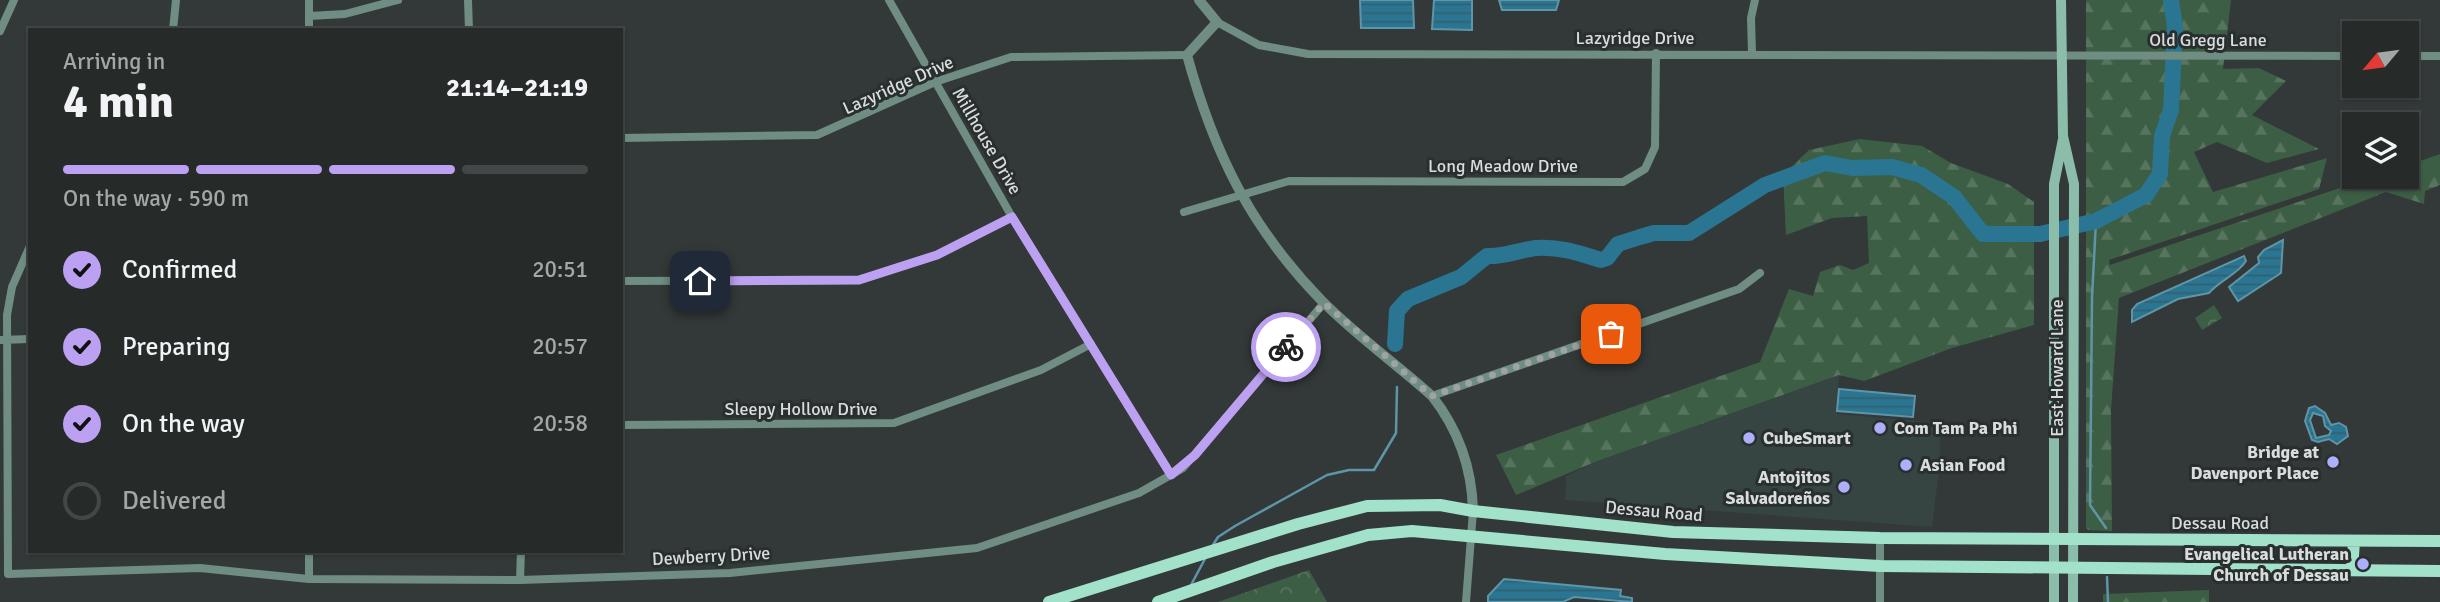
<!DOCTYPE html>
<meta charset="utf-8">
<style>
:root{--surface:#262b2a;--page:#323736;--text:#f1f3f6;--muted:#a4a7a8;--line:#424747;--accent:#bca0f2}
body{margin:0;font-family:Signika,sans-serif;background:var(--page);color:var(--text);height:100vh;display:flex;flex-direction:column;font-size:26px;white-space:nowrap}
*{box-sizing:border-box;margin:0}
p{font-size:23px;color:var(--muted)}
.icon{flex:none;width:38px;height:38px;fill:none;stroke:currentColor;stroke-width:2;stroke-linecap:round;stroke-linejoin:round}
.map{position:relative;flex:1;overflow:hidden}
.side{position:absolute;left:28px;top:28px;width:595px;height:525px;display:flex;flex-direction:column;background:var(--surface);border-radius:0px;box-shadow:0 2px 5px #0004,0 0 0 2px var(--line)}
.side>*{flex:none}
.needle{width:46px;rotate:241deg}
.tools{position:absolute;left:2342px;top:21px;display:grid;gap:14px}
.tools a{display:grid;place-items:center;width:77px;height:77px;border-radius:0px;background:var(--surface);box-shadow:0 2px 5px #0004,0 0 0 2px var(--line);font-size:35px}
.pin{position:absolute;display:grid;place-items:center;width:60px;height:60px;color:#fff;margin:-30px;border-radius:14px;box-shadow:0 4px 10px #0006}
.courier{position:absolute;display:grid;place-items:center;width:70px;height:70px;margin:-35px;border:5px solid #bca0f2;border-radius:50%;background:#fff;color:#222;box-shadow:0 2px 9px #0007}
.overview em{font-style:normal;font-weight:700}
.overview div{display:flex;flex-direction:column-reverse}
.overview{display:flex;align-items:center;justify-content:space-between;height:119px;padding:0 35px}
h1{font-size:46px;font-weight:700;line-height:52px}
.bar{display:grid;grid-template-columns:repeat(4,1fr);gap:10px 7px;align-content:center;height:84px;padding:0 35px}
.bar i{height:9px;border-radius:5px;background:var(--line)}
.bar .selected{background:var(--accent)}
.bar p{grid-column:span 4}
ol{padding:0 35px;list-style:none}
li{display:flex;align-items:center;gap:21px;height:77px}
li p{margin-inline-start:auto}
li .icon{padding:7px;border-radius:50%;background:var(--accent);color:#111;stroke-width:4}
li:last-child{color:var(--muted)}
li i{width:38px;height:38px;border:4px solid var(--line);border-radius:50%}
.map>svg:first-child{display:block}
.built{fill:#364442}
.forest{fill:url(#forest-firs)}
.park{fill:url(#park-crowns)}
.water{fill:url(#water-rules);stroke:#5e95a8;stroke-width:2;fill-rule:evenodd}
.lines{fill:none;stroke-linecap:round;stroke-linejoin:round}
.stream{stroke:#5e95a8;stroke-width:2.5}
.river{stroke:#2a7692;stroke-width:16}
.minor{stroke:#6f8d82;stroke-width:8}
.tertiary{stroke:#6f8d82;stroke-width:10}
.secondary{stroke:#8cbdab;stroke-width:10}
.primary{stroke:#a2e2cb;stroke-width:12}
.done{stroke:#9ea3a3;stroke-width:7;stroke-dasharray:0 12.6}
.route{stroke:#bca0f2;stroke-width:9}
.poi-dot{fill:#adaffb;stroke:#292f2e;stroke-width:2.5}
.labels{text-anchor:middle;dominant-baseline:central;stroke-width:6;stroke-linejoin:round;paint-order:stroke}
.street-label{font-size:18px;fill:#d8dcdc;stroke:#292f2e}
.poi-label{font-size:18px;font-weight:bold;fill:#d8dcdc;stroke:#292f2e;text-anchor:start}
</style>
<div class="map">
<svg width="2440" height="602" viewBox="0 0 2440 602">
<defs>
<pattern id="forest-firs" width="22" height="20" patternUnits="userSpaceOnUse" patternTransform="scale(1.75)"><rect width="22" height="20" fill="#3c5e44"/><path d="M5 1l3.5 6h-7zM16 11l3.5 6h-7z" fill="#57745e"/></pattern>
<pattern id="park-crowns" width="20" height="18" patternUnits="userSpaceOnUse" patternTransform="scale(1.75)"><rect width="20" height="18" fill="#3c5e44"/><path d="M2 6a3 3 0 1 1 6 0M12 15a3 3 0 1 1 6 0" fill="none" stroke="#57745e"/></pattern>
<pattern id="water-rules" width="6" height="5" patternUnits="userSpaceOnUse" patternTransform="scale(1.75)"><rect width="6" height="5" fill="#2a7692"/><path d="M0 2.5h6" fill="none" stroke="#345f6e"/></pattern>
</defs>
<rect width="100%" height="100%" fill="#333938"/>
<path class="built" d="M 1839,375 L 1837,414 L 1940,423 L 1940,463 L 1932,527 L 1565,500 L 1566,476 L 1595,462 Z"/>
<path class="forest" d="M 2086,0 L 2231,0 L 2223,69 L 2259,68 L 2286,81 L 2252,115 L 2319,149 L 2267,163 L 2217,142 L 2194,152 L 2213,192 L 2327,158 L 2319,189 L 2109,260 L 2110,265 L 2373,177 L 2406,177 L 2406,166 L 2440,154 L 2440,185 L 2425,191 L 2424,204 L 2386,192 L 2119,298 L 2111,410 L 2112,531 L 2088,530 L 2086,527 Z
M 1860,139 L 1922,146 L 1951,163 L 2008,184 L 2034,202 L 2034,325 L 1952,348 L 1864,381 L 1839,375 L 1595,462 L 1516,495 L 1496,455 L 1760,362 L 1789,289 L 1813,296 L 1820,272 L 1840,265 L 1853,270 L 1869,263 L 1867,216 L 1832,218 L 1786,235 L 1783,175 L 1809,150 Z
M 2209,590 L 2209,602 L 2103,602 L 2103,594 Z"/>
<path class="park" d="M 2214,305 L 2222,318 L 2202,330 L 2195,318 Z
M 1309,570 L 1327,602 L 1218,602 Z"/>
<path class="water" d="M 1360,0 L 1413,0 L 1414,28 L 1361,28 Z
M 1434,0 L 1472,0 L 1472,30 L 1432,29 Z
M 1499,0 L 1559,0 L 1556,10 L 1502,10 Z
M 2283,240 L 2281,273 L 2238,301 L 2229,287 L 2259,263 L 2258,257 L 2264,250 Z
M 2244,256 L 2246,261 C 2237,275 2220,280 2209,293 L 2178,299 L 2132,322 L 2132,310 L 2137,304 Z
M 1839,389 L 1915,396 L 1913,417 L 1837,411 Z
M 2315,406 L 2325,413 L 2331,425 L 2339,423 L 2346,427 L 2348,436 L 2337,444 L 2329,439 L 2318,442 L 2312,440 L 2305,421 L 2309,408 ZM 2313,413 L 2323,416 L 2325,426 L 2331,431 L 2329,435 L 2316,438 L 2310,420 Z
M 1504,579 L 1621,590 L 1620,596 L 1632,598 L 1632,602 L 1574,597 L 1563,602 L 1488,602 L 1488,596 Z"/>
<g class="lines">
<path class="stream" d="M 2096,221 L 2092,297 L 2090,505 L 2106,528
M 1213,545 L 1218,537 L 1235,526 L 1327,475 L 1349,470 L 1374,470 L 1396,433 L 1397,387
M 2107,577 L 2108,602
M 1191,585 L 1206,557"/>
<path class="river" d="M 1395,344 L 1397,311 L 1408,299 L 1461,277 L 1487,256 C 1504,257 1519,250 1536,248 C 1558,246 1579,253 1601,260 L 1607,258 L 1618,244 L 1640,237 L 1654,233 L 1689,233 L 1765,185 L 1825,163 L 1852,168 L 1892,167 L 1921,175 L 1954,197 L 1983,234 L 2040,234 L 2096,221 L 2146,195 L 2160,174 L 2162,136 L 2171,110 L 2175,27 L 2171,0"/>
<path class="minor" d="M 309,0 L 309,30
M 468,0 L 469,30
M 889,0 L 1012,217 L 1171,475
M 309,16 L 345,14 L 398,0
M 1217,22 L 1259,45 L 1308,54 L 2354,56
M 173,30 L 176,0
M 0,31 L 14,0
M 1752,53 L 1751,18 L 1755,0
M 2406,56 L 2440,56
M 621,138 L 817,135 L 935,82 L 1011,57 L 1187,55
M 1184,212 L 1289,181 L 1623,182 L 1645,169 L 1655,147 L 1656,53
M 30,246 L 12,287 L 7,315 L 8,574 L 200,568 L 309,579 L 520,580 L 730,573 L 977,548 L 1139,493 L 1183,468 L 1324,303
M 621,281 L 859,280 L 937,255 L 1012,217
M 0,340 L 30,339
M 1432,396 L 1739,289 L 1760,273
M 621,425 L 894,423 L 1041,370 L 1091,344
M 1880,538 L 1880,602
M 309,551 L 309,579
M 520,580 L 521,551
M 1466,602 L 1473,511"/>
<path class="tertiary" d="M 1199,0 L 1217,22 L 1187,55 C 1214,153 1250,227 1322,301 C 1356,335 1396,364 1432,396 C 1458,429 1472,469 1473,511"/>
<path class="secondary" d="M 2061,0 L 2063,136 L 2074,184 L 2073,602
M 2054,602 L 2054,184 L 2063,139"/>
<path class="primary" d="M 2352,570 L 2354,541
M 1049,602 L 1298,524 L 1367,506 L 1440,505 L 1473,511 L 1673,532 L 1880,538 L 2440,541
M 1158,602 L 1273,562 L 1368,535 L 1412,531 L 1665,554 L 1880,566 L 2440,571"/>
</g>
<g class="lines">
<path class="done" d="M 1286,347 L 1324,303 L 1432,396 L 1611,334"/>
<path class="route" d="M 700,281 L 859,280 L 937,255 L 1012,217 L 1171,475 L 1195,455 L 1286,347"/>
</g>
<g class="poi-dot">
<circle cx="1880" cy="428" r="7"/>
<circle cx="1749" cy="438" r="7"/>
<circle cx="2333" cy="462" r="7"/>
<circle cx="1906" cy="465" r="7"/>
<circle cx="1844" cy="487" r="7"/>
<circle cx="2363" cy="564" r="7"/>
</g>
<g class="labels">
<g class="street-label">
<text x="1635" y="38">Lazyridge Drive</text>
<text x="2208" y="40">Old Gregg Lane</text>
<text transform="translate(898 85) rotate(-24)">Lazyridge Drive</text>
<text transform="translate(987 141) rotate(60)">Millhouse Drive</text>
<text x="1503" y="166">Long Meadow Drive</text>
<text transform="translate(2057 368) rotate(-90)">East Howard Lane</text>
<text x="801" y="409">Sleepy Hollow Drive</text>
<text transform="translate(1654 511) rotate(5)">Dessau Road</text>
<text x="2220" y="523">Dessau Road</text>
<text transform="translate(711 556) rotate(-3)">Dewberry Drive</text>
</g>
<g class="poi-label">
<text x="1894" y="428">Com Tam Pa Phi</text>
<text x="1763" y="438">CubeSmart</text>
<text x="2319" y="452" text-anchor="end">Bridge at<tspan x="2319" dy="21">Davenport Place</tspan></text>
<text x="1920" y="465">Asian Food</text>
<text x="1830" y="477" text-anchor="end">Antojitos<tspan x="1830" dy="21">Salvadoreños</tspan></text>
<text x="2349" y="554" text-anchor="end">Evangelical Lutheran<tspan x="2349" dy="21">Church of Dessau</tspan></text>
</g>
</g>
</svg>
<div class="tools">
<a><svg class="needle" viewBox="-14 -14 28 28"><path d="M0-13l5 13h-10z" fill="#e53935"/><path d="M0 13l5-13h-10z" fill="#a4a7a8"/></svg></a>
<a><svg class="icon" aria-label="layers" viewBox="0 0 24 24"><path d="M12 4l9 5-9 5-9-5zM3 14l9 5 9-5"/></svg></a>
</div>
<div class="pin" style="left:1611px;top:334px;background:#ea580c"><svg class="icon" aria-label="bag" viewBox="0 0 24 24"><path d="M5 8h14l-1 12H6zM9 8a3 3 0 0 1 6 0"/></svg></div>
<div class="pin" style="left:700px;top:281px;background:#1f2937"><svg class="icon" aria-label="home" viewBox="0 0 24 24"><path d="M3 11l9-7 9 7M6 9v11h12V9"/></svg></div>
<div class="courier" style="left:1286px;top:347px"><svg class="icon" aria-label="bike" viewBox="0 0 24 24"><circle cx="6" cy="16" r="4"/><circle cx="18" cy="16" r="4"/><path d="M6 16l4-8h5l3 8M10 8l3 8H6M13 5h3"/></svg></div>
<section class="side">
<div class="overview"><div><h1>4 min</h1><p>Arriving in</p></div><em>21:14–21:19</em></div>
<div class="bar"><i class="selected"></i><i class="selected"></i><i class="selected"></i><i></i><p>On the way · 590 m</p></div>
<ol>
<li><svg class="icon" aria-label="check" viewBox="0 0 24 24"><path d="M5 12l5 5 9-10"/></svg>Confirmed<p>20:51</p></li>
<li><svg class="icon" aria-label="check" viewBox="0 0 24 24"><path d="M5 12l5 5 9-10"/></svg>Preparing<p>20:57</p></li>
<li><svg class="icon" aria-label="check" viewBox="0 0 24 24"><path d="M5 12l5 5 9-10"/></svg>On the way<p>20:58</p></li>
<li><i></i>Delivered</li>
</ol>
</section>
</div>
